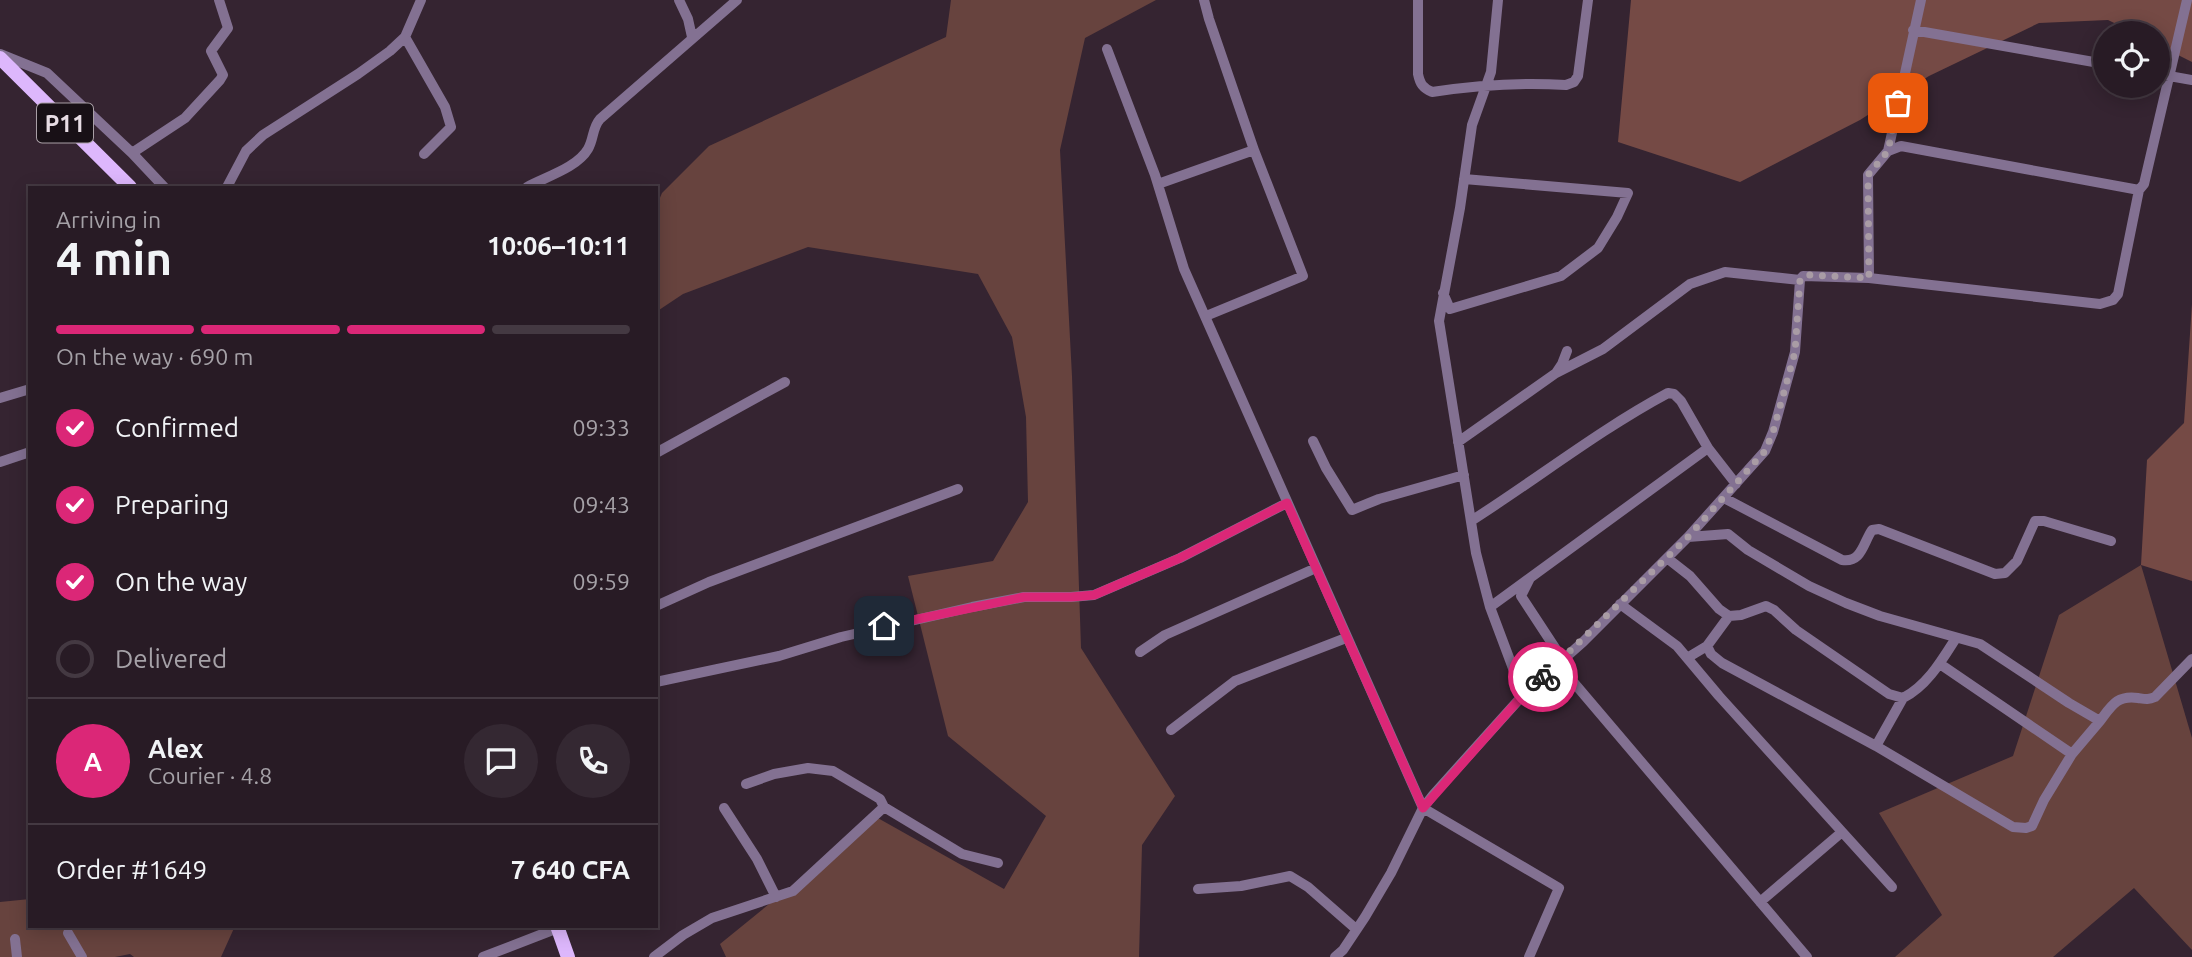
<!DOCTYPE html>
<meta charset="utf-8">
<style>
:root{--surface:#281b25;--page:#342832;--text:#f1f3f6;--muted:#a5a1a7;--line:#443942;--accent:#db2777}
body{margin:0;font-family:Ubuntu,sans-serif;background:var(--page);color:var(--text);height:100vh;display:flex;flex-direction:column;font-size:26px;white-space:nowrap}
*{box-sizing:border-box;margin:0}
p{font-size:23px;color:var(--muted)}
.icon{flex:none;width:38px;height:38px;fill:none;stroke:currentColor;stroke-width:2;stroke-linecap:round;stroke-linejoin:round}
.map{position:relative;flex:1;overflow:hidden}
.details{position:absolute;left:28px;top:186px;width:630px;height:742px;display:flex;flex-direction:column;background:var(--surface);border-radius:0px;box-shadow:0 4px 18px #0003,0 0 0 2px var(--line)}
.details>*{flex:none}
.tools{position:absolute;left:2093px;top:21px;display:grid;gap:14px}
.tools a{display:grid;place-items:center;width:77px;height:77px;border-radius:50%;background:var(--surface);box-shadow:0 4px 18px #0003,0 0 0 2px var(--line);font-size:35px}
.pin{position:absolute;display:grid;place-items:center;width:60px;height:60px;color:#fff;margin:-30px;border-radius:14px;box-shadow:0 4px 10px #0006}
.courier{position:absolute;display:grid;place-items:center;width:70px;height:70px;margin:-35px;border:5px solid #db2777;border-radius:50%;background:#fff;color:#222;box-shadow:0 2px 9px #0007}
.headline em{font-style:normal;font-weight:700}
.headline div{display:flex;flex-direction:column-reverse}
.headline{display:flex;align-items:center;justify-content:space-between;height:119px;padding:0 28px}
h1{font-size:46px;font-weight:700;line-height:52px}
.bar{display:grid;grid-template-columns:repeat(4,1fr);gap:10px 7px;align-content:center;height:84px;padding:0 28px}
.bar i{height:9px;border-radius:5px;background:var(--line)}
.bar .active{background:var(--accent)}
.bar p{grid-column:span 4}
.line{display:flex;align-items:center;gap:18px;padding:0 28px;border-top:2px solid var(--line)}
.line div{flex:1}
.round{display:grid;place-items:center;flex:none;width:74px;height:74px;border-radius:37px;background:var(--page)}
ol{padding:0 28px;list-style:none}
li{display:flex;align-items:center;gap:21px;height:77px}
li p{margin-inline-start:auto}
li .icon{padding:7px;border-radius:50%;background:var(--accent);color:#fff;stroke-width:4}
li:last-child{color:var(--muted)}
li i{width:38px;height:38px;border:4px solid var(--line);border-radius:50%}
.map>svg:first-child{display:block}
.green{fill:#67433e}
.forest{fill:#754a45}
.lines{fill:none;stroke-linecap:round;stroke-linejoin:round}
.minor{stroke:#837192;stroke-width:10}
.primary{stroke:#ddb7fc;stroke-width:14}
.done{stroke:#a99ca5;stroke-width:7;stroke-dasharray:0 12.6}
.route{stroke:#db2777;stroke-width:9}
.labels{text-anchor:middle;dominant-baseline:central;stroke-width:7;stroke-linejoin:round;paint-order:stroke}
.shield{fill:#181016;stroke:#a99fa6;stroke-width:2}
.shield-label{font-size:23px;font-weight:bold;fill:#e7dce4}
</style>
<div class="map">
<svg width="2192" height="957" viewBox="0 0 2192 957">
<rect width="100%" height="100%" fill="#352431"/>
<path class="green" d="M 951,0 L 1156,0 L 1085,38 L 1060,150 L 1072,376 L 1081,648 L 1175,796 L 1142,845 L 1139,957 L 726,957 L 720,944 L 876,817 L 1004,889 L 1046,816 L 948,736 L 908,576 L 993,561 L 1028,502 L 1026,417 L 1012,337 L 978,274 L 808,247 L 683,294 L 656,312 L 656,207 L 662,193 L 709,146 L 946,37 Z
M 2141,565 L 2192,738 L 2192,950 L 2134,888 L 2053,957 L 1895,957 L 1942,915 L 1879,813 L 2013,756 L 2059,615 Z
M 30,899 L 30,926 L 235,926 L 221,957 L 134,957 L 130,954 L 115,957 L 0,957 L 0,902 Z"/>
<path class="forest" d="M 1631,0 L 2192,0 L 2192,62 L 2158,45 L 2158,33 L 2135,33 L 2108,20 L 2039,23 L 1929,76 L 1860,120 L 1740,182 L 1618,142 Z
M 2192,304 L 2192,581 L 2141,565 L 2147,460 L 2184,423 Z"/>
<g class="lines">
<path class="minor" d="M 679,0 L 688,19 L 692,37
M 1204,0 L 1209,19 L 1254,150
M 1418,0 L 1418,74 C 1420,84 1423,88 1432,92 C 1477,85 1520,82 1566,85 L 1574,82 L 1578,76 L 1588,0
M 1498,0 L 1491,72 L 1472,125 L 1460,208 L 1439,321 L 1476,553 L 1490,607 L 1523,695
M 1913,30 L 2105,64
M 405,37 L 445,107 L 451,127 L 424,154
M 1107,49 L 1155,175 L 1184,269 L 1423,808 L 1559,888 L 1529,957
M 0,54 L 47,73 L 132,153 L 164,187
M 2158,74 L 2192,80
M 1888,151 L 1921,0
M 132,153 L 185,118 L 220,80 L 223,75 L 211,51 L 228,28 L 219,0
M 1158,184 L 1254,150 L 1303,276 L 1206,316
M 227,187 L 246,151 L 263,135 L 358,74 L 390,51 L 405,37 L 421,0
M 527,187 C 545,177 577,168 588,149 C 594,139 592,128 600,119 L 737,0
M 1869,278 L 1868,175 L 1888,151 L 1901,146 L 2139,190
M 1443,293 L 1450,309 L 1561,276 L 1598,248 L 1617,217 L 1628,193 L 1464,179
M 1556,373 L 1603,349 L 1690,284 L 1725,272 L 1800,280
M 0,398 L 30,389
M 1313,441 L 1326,468 L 1352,510 L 1379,499 L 1464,475
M 1458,442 L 1556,373 L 1562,364 L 1567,351
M 656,453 L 785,382
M 0,462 L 30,452
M 1724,498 L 1842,560 C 1862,563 1863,543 1872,530 L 1879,529 L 1995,574 L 2005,573 L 2017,561 L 2035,521 L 2044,521 L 2111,541
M 1471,521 C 1537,479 1599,430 1668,393 L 1674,394 L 1681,401 L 1708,448 L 1736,484
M 1688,537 L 1728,534 L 1748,550 L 1809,586 L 1846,603 L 1880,616 L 1980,644 L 2069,703 L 2100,721 C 2112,705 2117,695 2138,698 C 2145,699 2148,700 2155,697 L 2192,659
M 1667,558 L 1690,576 L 1719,609 L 1729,616 L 1741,615 L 1766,606 L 1774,610 L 1796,630 L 1889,694 L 1903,698 C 1927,686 1942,660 1956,638
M 1530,578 L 1521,596 L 1563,660
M 1620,604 L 1677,646 L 1719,696 L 1892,887
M 656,606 L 709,582 L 958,489
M 1490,607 L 1708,448
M 1707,646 L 1711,654 L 1722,663 L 1876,746 L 2013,827 L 2026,828 L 2032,826 L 2044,800 L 2072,754 L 2100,721
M 1140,652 L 1165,635 L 1316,568
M 1687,658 L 1707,646 L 1729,616
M 1558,664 L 1807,957
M 1940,664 L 2072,754
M 656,682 L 779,656 L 841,637 L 972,607 L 1024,597 L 1071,597 L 1094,595 L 1180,558 L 1287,503
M 1171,730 L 1235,681 L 1346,638
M 1876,746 L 1903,698
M 746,784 L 774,774 L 808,768 L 833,771 L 880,799 L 884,807
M 724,808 L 757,859 L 776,897
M 1198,889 L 1241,886 L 1290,876 L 1308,887 L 1356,929
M 1760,902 L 1842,832
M 68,933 L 82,957
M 15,939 L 17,957
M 483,957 L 558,928
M 654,957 L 683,935 L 712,918 L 793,891 L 884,807 L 962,854 L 998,863
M 1335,957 L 1343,950 L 1365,917 L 1391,873 L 1423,808 L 1433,795 L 1523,695 L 1583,642 L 1688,537 L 1765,451 L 1773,432 L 1795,352 L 1800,280 L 1803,276 L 1869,278 L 2100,304 L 2113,300 L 2118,294 L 2139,190 L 2144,184 L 2187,0"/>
<path class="primary" d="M 0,58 L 130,187
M 557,926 L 568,957"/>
</g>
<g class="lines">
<path class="done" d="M 1543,677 L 1688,537 L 1765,451 L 1773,432 L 1795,352 L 1800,280 L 1808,275 L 1869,278 L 1868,175 L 1888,151 L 1898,103"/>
<path class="route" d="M 884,626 L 1024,597 L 1071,597 L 1094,595 L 1180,558 L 1287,503 L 1423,808 L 1523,695 L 1543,677"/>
</g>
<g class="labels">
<rect class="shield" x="37" y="103.5" width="56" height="39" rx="5"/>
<g class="shield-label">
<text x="65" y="123">P11</text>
</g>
</g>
</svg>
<div class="tools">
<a><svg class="icon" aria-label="locate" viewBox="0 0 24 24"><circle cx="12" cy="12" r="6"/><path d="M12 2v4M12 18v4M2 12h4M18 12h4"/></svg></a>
</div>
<div class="pin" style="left:1898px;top:103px;background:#ea580c"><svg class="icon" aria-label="bag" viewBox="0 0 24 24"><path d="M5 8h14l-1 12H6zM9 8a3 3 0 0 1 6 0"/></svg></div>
<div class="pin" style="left:884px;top:626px;background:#1f2937"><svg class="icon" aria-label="home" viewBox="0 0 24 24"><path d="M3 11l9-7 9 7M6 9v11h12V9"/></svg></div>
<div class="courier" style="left:1543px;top:677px"><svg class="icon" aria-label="bike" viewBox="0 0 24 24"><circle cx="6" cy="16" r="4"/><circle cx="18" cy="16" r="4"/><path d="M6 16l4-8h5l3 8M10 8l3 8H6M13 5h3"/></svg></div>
<section class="details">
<div class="headline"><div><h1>4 min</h1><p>Arriving in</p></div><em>10:06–10:11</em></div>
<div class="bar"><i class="active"></i><i class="active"></i><i class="active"></i><i></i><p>On the way · 690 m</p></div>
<ol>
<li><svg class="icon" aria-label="check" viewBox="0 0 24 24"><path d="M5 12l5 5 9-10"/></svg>Confirmed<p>09:33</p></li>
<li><svg class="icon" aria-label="check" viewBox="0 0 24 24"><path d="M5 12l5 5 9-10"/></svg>Preparing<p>09:43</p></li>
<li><svg class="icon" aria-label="check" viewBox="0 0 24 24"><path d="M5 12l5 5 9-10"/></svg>On the way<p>09:59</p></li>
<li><i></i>Delivered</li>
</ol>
<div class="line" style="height:126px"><b class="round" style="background:var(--accent);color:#fff">A</b><div><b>Alex</b><p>Courier · 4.8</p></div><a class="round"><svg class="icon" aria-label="chat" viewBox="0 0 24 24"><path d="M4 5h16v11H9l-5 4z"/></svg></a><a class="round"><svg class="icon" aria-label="phone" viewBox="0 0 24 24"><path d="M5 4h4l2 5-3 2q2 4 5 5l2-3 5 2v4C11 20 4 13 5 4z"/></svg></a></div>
<div class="line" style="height:91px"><div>Order #1649</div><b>7 640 CFA</b></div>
</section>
</div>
